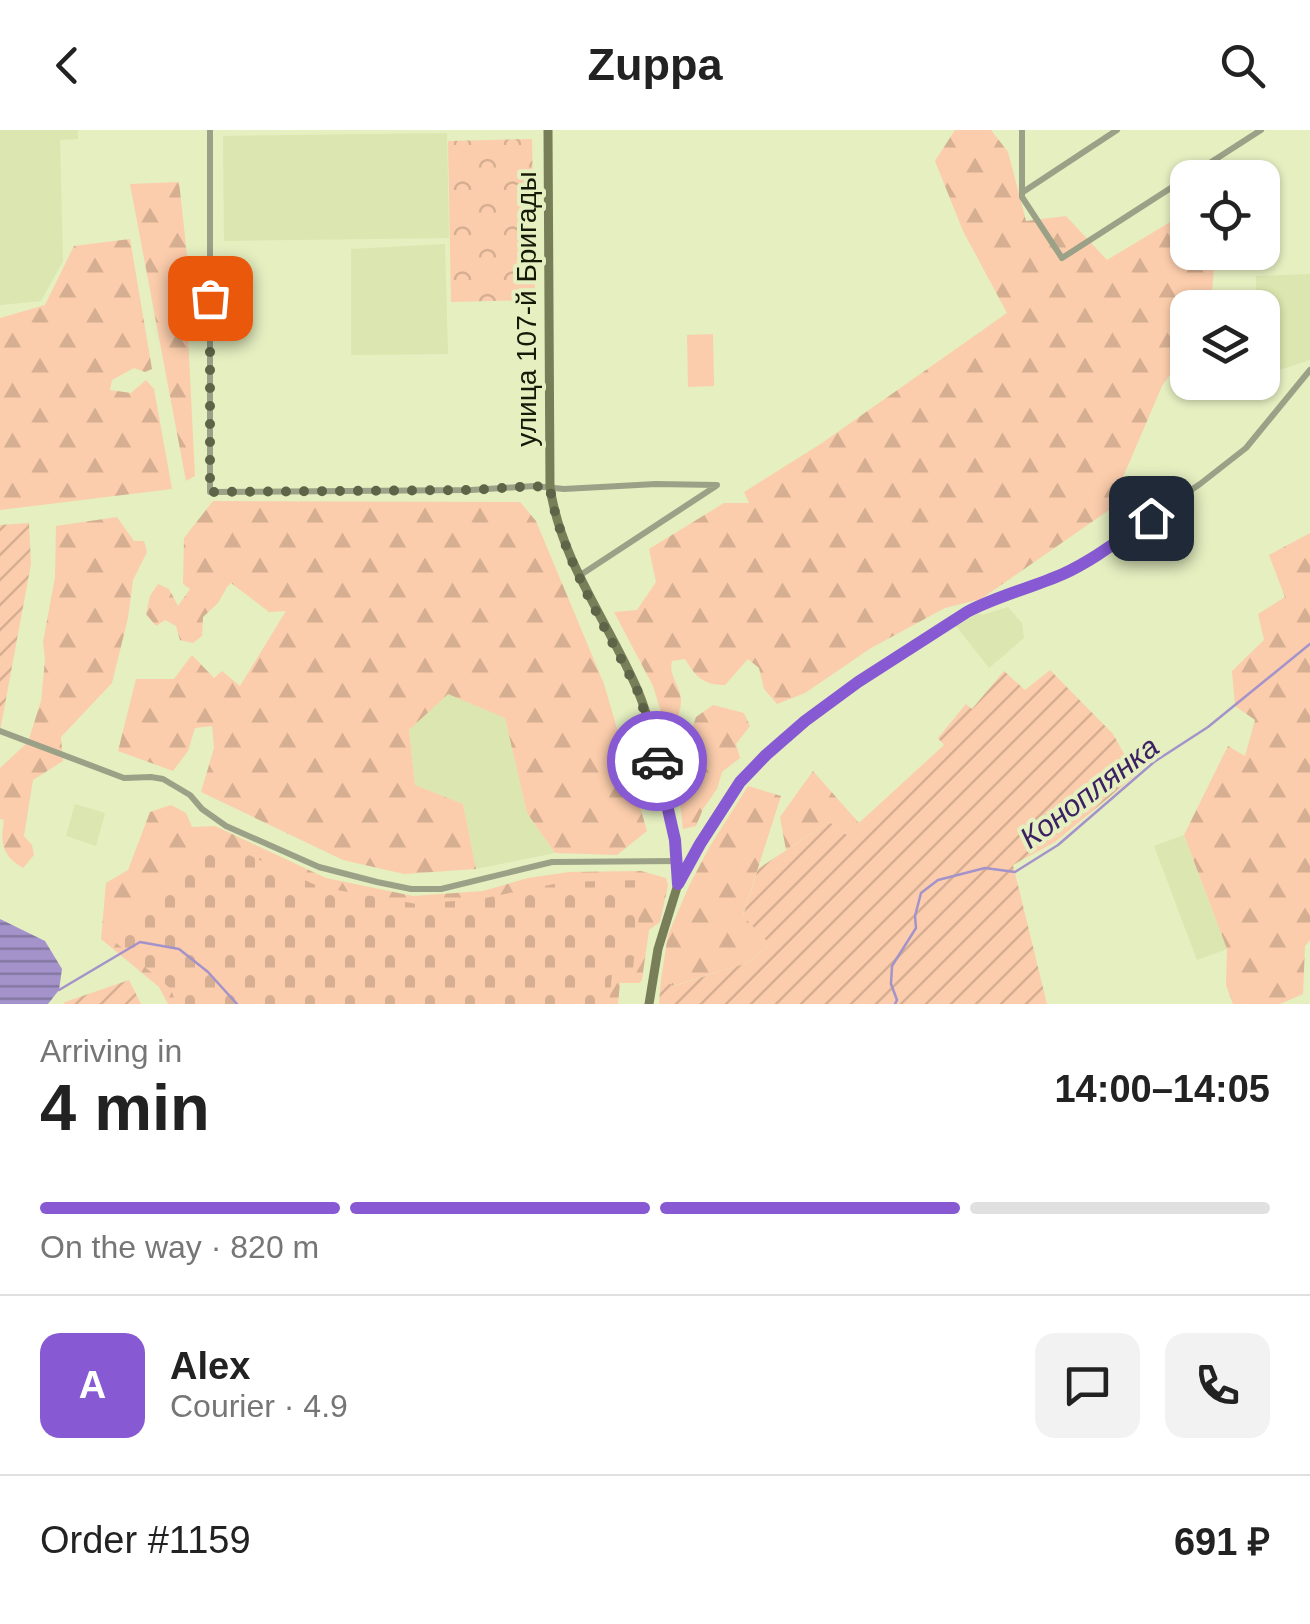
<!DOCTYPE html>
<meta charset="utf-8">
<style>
:root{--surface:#fff;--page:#f2f2f2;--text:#222;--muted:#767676;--line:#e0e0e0;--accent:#875ad3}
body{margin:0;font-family:Helvetica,sans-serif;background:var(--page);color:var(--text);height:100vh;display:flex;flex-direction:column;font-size:38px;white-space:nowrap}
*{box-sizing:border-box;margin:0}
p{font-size:32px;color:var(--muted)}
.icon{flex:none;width:55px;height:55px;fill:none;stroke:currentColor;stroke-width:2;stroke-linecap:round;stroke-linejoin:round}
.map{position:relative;height:874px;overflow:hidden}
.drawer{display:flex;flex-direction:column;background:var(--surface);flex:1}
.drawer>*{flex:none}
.buttons{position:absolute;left:1170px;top:30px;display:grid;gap:20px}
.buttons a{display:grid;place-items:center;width:110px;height:110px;border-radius:20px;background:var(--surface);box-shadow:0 2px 8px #0004;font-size:50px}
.pin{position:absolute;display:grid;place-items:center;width:85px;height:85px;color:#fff;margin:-42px;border-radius:20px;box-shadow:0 5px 15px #0006}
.courier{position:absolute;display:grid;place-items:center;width:100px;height:100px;margin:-50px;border:8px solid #875ad3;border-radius:50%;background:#fff;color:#222;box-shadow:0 2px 12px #0007}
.summary em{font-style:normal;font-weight:700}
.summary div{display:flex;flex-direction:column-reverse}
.summary{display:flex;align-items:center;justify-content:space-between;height:170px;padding:0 40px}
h1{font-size:65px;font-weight:700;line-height:75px}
.bar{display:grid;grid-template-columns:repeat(4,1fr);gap:15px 10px;align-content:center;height:120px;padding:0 40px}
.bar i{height:12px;border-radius:8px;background:var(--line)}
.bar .current{background:var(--accent)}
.bar p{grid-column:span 4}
.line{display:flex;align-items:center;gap:25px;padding:0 40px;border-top:2px solid var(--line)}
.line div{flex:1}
.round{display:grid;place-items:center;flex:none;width:105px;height:105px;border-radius:20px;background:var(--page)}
header{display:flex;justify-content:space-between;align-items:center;height:130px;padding:0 40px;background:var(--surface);font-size:45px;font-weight:700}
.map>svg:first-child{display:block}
.built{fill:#dbe6b0}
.forest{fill:url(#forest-firs)}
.cemetery{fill:url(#cemetery-stones)}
.park{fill:url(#park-crowns)}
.garden{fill:url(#garden-furrows)}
.pitch{fill:#fbcdac}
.water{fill:url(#water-rules)}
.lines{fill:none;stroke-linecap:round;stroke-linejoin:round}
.stream{stroke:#a393ca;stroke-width:2.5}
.minor{stroke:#9ba187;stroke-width:6}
.secondary{stroke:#777e58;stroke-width:9}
.done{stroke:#5e6448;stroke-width:10;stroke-dasharray:0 18}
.route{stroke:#875ad3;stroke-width:12}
.labels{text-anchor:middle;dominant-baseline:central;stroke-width:8;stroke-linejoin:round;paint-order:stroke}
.street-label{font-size:28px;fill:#161908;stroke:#e5efc0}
.water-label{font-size:30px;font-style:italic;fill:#3b2164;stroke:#e5efc0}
</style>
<header><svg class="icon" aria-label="back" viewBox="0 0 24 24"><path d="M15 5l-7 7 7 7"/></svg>Zuppa<svg class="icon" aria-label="search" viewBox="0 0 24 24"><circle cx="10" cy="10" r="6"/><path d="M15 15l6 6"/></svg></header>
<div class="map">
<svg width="1310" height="874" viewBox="0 0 1310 874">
<defs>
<pattern id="forest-firs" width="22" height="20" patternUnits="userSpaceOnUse" patternTransform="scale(2.5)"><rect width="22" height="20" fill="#fbcdac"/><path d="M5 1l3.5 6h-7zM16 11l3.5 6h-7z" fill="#d6af92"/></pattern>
<pattern id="cemetery-stones" width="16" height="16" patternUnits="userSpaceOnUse" patternTransform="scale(2.5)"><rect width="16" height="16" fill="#fbcdac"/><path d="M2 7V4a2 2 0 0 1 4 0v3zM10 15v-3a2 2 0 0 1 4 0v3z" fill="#d6af92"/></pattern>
<pattern id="park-crowns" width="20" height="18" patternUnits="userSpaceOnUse" patternTransform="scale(2.5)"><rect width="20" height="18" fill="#fbcdac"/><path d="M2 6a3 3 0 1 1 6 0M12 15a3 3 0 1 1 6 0" fill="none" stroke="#d6af92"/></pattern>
<pattern id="garden-furrows" width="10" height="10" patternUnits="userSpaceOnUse" patternTransform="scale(2.5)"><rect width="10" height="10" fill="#fbcdac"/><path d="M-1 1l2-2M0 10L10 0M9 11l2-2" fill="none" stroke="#d6af92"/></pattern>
<pattern id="water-rules" width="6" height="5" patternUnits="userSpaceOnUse" patternTransform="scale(2.5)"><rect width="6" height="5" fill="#a393ca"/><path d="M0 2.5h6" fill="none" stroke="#8477a2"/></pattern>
</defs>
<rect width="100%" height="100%" fill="#e5efc0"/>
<path class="built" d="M 0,0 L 78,0 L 78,9 L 60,10 L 63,131 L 41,171 L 0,175 Z
M 447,3 L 449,108 L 224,111 L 223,6 Z
M 445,114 L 448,224 L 351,225 L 351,119 Z
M 1310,144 L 1310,230 L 1273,242 L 1263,218 L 1262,178 L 1256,177 L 1256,146 Z
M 1008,477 L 1022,493 L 1024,508 L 989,538 L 956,496 L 979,483 L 982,485 Z
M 447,563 L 505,588 L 527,683 L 555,723 L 476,739 L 463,674 L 415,655 L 409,600 Z
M 75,674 L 105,683 L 96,716 L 66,706 Z
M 1184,705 L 1227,819 L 1197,830 L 1154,716 Z"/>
<path class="forest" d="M 955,0 L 991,0 L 1008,22 L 1026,91 L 1066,86 L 1107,130 L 1187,82 L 1188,122 L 1215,123 L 1211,177 L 1188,178 L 1187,221 L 1162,256 L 1109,380 L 981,469 L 945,478 L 871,518 L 805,563 L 777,574 L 764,559 L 759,538 L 748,529 L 725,555 C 703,555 696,547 685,529 L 672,531 C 668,546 681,556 681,571 C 681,582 676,584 681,595 L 692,599 L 696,587 L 713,575 L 744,583 L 750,596 L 736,614 L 740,628 L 722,642 L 717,659 L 703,679 L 696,696 L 683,699 L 674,624 L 653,556 L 614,482 L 637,480 L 656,452 L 649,419 L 724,373 L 749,373 L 744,362 L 822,313 L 1007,183 L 963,101 L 935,31 Z
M 179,52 L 188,134 L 180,163 L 187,186 L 195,346 L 186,351 L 130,54 Z
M 130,109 L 152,239 L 145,242 L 134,238 L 112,250 L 110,260 L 131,263 L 146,250 L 154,259 L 172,359 L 0,380 L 0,188 L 45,175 L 74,116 Z
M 213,371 L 520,372 L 536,391 L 604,554 L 647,701 L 617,725 L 555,723 L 527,683 L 505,588 L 448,564 L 409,600 L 415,655 L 463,674 L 476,739 L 404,744 L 343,730 L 201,662 L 214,618 L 212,596 L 195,598 L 188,621 L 173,641 L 118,621 L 136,549 L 174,549 L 192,525 L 214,548 L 222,541 L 240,556 L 286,481 L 269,482 L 231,453 L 227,457 L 218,473 L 203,487 L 202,506 L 193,513 L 180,510 L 176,496 L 165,490 L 156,496 L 146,484 L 150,466 L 158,454 L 169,459 L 178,476 L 190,459 L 183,454 L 184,408 Z
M 117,387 L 134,411 L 144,411 L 147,422 L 133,450 L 128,488 L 112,553 L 61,607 L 63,631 L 33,650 L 24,706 L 32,715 L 34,725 L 23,738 C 2,726 0,713 4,690 L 0,689 L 0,638 L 28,612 L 41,571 L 45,530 L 43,512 L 55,447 L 56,396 Z
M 1310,403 L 1310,810 L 1305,816 L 1303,864 L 1280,874 L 1233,874 L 1226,855 L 1227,819 L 1184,705 L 1228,616 L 1245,626 L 1255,590 L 1235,576 L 1232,541 L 1264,510 L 1258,484 L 1285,467 L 1269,425 Z
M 813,641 L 859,693 L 850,707 L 829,692 L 786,720 L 780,687 Z
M 748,656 L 781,666 L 743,785 L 771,813 L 750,832 L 673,856 L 661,849 L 668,805 L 689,756 L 710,716 Z
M 171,675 L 186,683 L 192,697 L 215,696 L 326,748 L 413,766 L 483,761 L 528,748 L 569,742 L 641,741 L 666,748 L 668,755 L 660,792 L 649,800 L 642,850 L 639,853 L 620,853 L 618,874 L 168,874 L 159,857 L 101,809 L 106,753 L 128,740 L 150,682 Z"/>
<path class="cemetery" d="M 224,714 L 320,757 L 417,774 L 480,769 L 564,752 L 643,750 L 632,847 L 612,845 L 609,874 L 176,874 L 171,859 L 108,806 L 185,732 Z"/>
<path class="park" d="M 532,9 L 535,170 L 451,172 L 448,11 Z"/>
<path class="garden" d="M 29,393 L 31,434 L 0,601 L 0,395 Z
M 1050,540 L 1113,604 L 1136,645 L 1055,712 L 1013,735 L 1047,874 L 659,874 L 661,849 L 674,856 L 750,832 L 770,814 L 743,786 L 758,739 L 829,692 L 850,707 L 859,693 L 944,615 L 938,608 L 966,574 L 972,579 L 1004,541 L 1025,560 Z
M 129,850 L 141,874 L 63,874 L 65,872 Z"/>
<path class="pitch" d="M 713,204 L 714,256 L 688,257 L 687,205 Z"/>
<path class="water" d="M 0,789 L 45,811 L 62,839 L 59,860 L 48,874 L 0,874 Z"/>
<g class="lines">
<path class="stream" d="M 59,860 L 140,812 L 179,819 L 208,842 L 237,874
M 895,874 L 897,870 L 891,854 L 892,836 L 916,798 L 915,786 L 921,763 L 938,750 L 985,738 L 1015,742 L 1058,715 L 1154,632 L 1208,597 L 1310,514"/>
<path class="minor" d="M 210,0 L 210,362 L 471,360 L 534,356 L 564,359 L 656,354 L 717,355
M 1022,0 L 1022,67 L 1062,128 L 1261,0
M 1023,62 L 1117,0
M 579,446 L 716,356
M 0,601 L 124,648 L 151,647 L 163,649 L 190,665 L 202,679 L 226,696 L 319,737 L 377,752 L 411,759 L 441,759 L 552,732 L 678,731
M 679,751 L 700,714 L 740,652 L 766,625 L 805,591 L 858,551 L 944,496 L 991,469 L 1016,464 L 1069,442 L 1200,354 L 1246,318 L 1310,240"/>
<path class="secondary" d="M 548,0 L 550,357 C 561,432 609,493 638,561 C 656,604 664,664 675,710 L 678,754 L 658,819 L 649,874"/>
</g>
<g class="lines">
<path class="done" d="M 210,168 L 210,362 L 472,360 L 534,356 L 550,358 C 560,426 607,499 638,562 L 646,587 L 657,631"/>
<path class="route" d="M 657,631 L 675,710 L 678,754 L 700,714 L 740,652 L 766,625 L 805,591 L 858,552 L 967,482 C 997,466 1031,458 1063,444 C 1094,430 1123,407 1151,388"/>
</g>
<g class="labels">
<g class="street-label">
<text transform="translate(526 179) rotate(-90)">улица 107-й Бригады</text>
</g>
<g class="water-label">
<text transform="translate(1089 662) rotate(-37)">Коноплянка</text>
</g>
</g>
</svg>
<div class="buttons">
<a><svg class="icon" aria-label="locate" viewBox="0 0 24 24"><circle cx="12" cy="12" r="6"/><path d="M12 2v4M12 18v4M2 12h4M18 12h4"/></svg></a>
<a><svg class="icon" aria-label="layers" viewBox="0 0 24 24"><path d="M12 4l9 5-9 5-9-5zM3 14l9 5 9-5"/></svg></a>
</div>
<div class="pin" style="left:210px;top:168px;background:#ea580c"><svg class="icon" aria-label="bag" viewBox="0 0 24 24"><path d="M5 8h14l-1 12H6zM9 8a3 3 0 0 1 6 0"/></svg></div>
<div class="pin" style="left:1151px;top:388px;background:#1f2937"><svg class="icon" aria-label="home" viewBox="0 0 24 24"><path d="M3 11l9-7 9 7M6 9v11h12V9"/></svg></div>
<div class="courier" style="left:657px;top:631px"><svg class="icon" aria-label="car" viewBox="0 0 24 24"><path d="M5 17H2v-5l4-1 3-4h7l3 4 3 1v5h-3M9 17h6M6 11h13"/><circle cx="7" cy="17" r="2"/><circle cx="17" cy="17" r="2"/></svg></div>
</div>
<section class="drawer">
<div class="summary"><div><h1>4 min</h1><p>Arriving in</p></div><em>14:00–14:05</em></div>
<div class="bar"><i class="current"></i><i class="current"></i><i class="current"></i><i></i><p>On the way · 820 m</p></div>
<div class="line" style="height:180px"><b class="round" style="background:var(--accent);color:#fff">A</b><div><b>Alex</b><p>Courier · 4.9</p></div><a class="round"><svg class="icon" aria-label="chat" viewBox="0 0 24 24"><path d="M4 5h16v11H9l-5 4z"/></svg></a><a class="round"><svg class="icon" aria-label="phone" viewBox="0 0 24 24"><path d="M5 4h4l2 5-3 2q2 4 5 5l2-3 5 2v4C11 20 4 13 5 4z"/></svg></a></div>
<div class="line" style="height:130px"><div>Order #1159</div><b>691 ₽</b></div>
</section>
